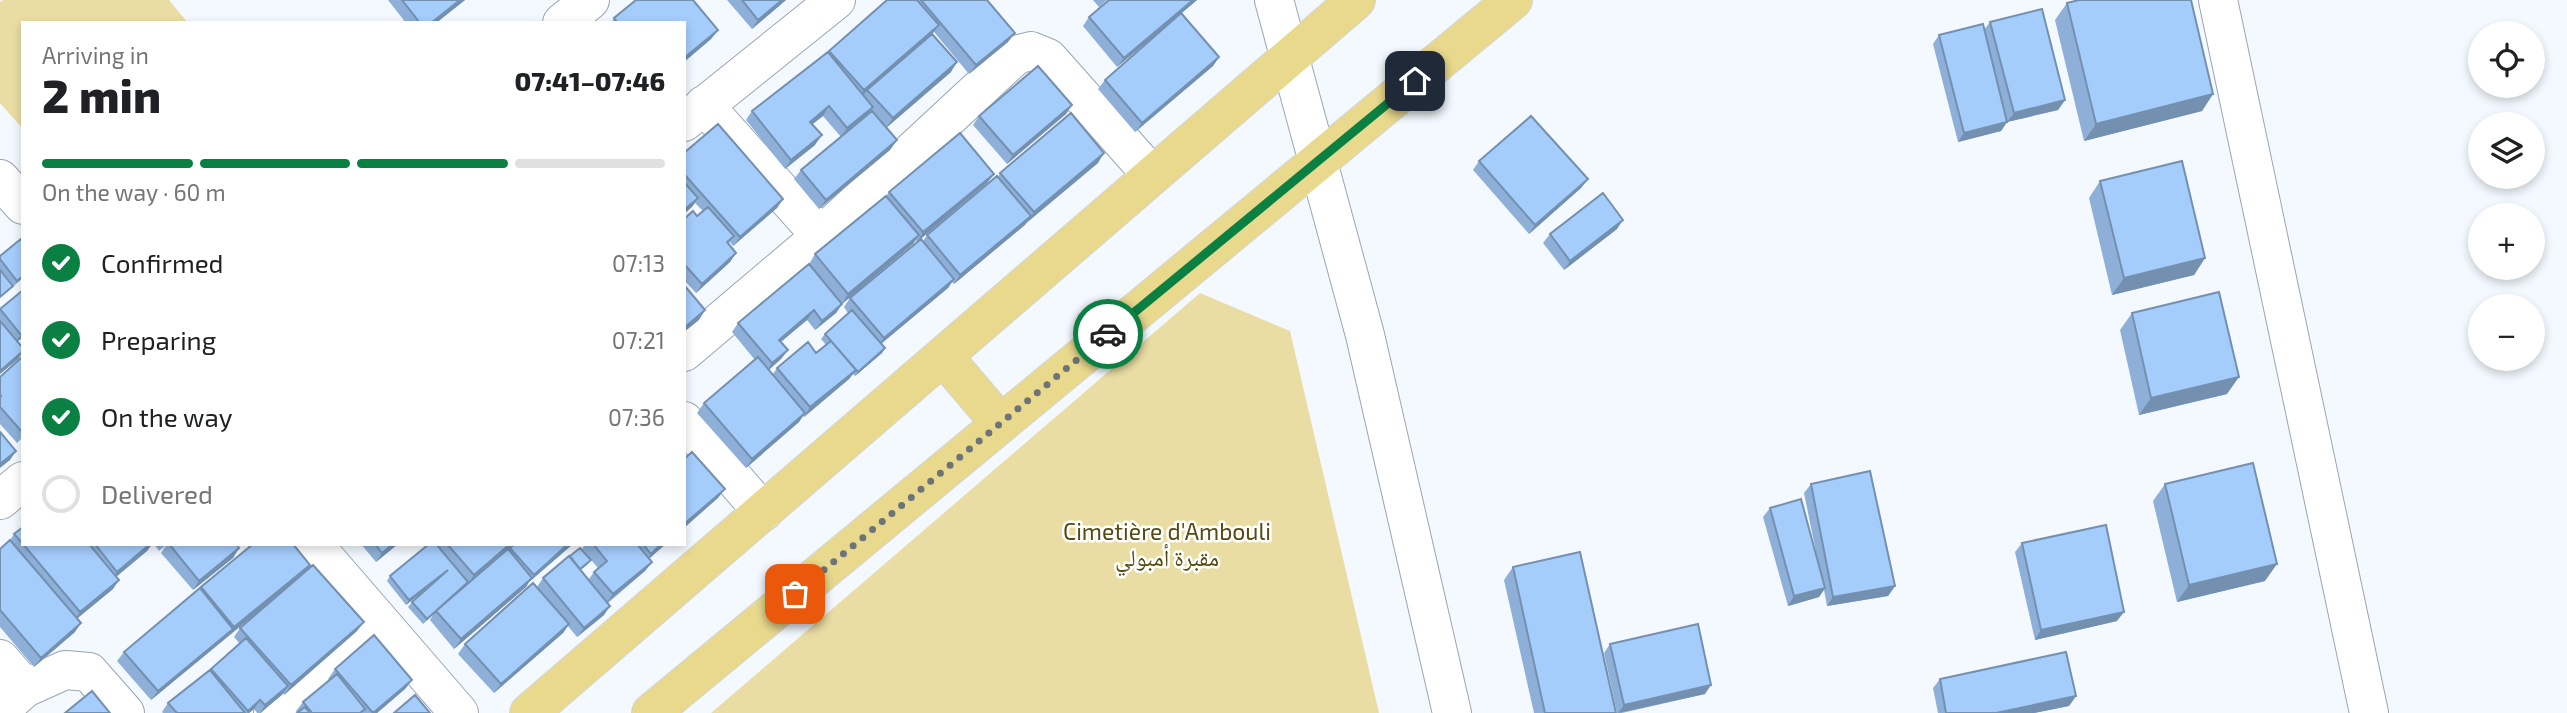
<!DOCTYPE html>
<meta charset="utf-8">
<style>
:root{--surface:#fff;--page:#f2f2f2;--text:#202124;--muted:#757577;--line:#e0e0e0;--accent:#0b8043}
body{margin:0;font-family:"Exo 2","Noto Naskh Arabic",sans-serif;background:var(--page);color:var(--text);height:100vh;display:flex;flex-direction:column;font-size:26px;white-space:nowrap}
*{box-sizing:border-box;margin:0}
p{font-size:23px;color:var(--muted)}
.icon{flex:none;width:38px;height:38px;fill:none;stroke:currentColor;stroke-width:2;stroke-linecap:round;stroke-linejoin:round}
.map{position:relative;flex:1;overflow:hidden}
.details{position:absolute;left:21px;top:21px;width:665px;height:525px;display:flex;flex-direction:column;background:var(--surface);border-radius:0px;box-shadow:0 4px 10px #0003}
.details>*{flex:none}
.tools{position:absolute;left:2468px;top:21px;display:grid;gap:14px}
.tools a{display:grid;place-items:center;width:77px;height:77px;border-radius:50%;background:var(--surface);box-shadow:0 4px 10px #0003;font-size:35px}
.pin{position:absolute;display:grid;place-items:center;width:60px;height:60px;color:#fff;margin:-30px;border-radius:14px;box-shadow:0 4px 10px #0006}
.courier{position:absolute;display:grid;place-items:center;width:70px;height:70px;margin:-35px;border:5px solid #0b8043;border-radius:50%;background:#fff;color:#222;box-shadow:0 2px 9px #0007}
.head em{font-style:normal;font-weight:800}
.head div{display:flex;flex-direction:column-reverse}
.head{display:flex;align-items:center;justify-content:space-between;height:119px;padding:0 21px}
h1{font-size:46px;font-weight:800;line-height:52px}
.bar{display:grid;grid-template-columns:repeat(4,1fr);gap:10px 7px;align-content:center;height:84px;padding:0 21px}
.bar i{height:9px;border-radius:5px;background:var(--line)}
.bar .active{background:var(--accent)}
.bar p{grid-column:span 4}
ol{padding:0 21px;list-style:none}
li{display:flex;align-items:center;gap:21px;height:77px}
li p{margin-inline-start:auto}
li .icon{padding:7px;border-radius:50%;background:var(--accent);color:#fff;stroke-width:4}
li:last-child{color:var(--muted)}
li i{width:38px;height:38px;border:4px solid var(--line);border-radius:50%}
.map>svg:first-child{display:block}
.green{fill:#eadda4}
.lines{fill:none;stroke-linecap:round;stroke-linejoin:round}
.minor-casing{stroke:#9aa5b3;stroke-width:40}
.major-casing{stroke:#d4d5d6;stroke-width:40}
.minor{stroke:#fff;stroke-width:38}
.major{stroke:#e8d98d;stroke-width:38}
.wall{fill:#8eb0d8}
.shaded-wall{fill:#7490b0}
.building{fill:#a5cdfb;stroke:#7490b0;stroke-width:2}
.done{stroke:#6e7378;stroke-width:7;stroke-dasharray:0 12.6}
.route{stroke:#0b8043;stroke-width:9}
.labels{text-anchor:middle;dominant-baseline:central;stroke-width:5;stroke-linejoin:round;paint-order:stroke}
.park-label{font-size:23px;fill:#564a10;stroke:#fff}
</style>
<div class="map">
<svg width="2567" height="713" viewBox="0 0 2567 713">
<rect width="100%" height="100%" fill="#f3f9fe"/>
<path class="green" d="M 3,0 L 169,0 L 188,23 L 23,23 L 23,129 L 0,103 L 0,2 Z
M 1200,293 L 1290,331 L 1379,713 L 711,713 Z"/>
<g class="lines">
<defs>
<path id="minor" d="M 1274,0 L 1365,335 L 1452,713
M 2218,0 L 2369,713
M 562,23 L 590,0
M 704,105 L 821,236
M 684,122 L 836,0
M 0,179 L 23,205
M 684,352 L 821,236 L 1016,55 L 1031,51 L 1048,58 L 1151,174
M 684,421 L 763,512
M 0,500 L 23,481
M 313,544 L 459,713
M 0,659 L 25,688
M 0,710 L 25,688 L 65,670 L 89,672 L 125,713
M 273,713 L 377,621"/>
<path id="major" d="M 943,356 L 1000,423
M 529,713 L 1356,0
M 651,713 L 1513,0"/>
</defs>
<use href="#minor" class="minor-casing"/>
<use href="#major" class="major-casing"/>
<use href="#minor" class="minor"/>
<use href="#major" class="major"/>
</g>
<path class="wall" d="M 388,0 L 465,0 L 436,23 L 406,23 Z
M 636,0 L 693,0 L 718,30 L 711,39 L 684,62 L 684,23 L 611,23 L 614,18 Z
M 727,0 L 786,0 L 752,29 Z
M 887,0 L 987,0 L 1008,42 L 969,74 L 934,32 L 932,34 L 951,72 L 886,128 L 897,140 L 890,150 L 819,209 L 794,179 L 801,170 L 841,137 L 823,116 L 812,124 L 815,145 L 785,169 L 746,120 L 752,111 L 828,52 Z
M 1093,0 L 1107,0 L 1099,7 Z
M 1109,0 L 1197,0 L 1182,13 L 1219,57 L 1213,66 L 1135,132 L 1098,89 L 1105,80 L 1158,33 L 1117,67 L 1083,26 L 1089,17 Z
M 2067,3 L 2213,94 L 2202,111 L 2084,141 L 2055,20 Z
M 1990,22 L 2065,100 L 2058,110 L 2007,122 L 2001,131 L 1958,142 L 1933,44 L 1939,35 L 1984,30 Z
M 1072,105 L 1066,114 L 1007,164 L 973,125 L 979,116 Z
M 684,153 L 783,199 L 777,208 L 733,246 L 730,242 L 728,244 L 736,253 L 730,262 L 696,293 L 684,280 L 684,219 L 697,216 L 703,211 L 695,203 L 684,214 Z
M 1479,161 L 1588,179 L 1581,188 L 1529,234 L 1473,170 Z
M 1098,163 L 954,284 L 952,282 L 948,288 L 881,344 L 885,348 L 882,353 L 855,376 L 853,374 L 849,379 L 804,417 L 803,416 L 799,422 L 746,468 L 697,413 L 704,403 L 755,360 L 732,332 L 738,323 L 809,264 L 815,254 L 886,196 L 889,192 L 994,174 L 987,183 L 917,242 L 916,240 L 913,244 L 842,304 L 836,313 L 815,330 L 807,320 L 781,342 L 788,350 L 781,359 L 769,370 L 773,374 L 777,368 L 816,353 L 826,345 L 821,339 L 825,334 L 848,313 L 844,307 L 850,298 L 923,241 L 927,235 L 998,177 L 1000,173 Z
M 2100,181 L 2205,258 L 2194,275 L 2112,295 L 2089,198 Z
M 1617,229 L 1564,270 L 1543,243 L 1550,234 Z
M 0,256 L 23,278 L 14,286 L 0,269 Z
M 23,290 L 23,337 L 17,342 L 23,348 L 23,352 L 18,359 L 0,374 L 0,309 Z
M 2132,313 L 2227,394 L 2139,415 L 2120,330 Z
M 23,356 L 23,437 L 17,443 L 0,424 L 0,377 Z
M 1811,484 L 1895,586 L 1888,596 L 1827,606 L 1824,590 L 1819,597 L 1788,606 L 1763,517 L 1770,508 L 1818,562 L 1804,493 Z
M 2165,484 L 2265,581 L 2177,602 L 2153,501 Z
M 14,534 L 23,544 L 152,544 L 147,551 L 116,577 L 113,589 L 77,618 L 75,632 L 34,667 L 0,627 L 0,549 L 9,542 Z
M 2022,543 L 2117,621 L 2035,640 L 2015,552 Z
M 154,544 L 167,544 L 159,551 Z
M 167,544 L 236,544 L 239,548 L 233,558 L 193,590 L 161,553 Z
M 253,544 L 310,565 L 305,571 L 357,631 L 284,695 L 283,693 L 261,713 L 257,713 L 254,709 L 249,713 L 163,713 L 162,712 L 168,703 L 210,670 L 240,644 L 234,637 L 240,628 L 282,591 L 151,700 L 117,661 L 124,652 Z
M 361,544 L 398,544 L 376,562 Z
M 429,544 L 573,544 L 529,582 L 526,587 L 454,649 L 430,620 L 433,615 L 423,624 L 408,607 L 412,602 L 430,586 L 406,605 L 387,581 L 390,576 Z
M 585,544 L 665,544 L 649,559 L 652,562 L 645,571 L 608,603 L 604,615 L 577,637 L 568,626 L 563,633 L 494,693 L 458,654 L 465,644 L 537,587 L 543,578 L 591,560 L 587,565 L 581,570 L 589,579 L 594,572 L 598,568 L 582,549 Z
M 1513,567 L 1616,713 L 1534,713 L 1504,580 Z
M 1610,644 L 1705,694 L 1622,713 L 1617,713 L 1604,653 Z
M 335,669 L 412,680 L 405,689 L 377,713 L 297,713 L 296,711 L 303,702 L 329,680 L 328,679 Z
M 1940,679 L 2076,696 L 2069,706 L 2034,713 L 1938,713 L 1933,688 Z"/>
<path class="shaded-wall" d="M 460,0 L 465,0 L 436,23 L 431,23 Z
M 782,0 L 786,0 L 752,29 L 758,20 Z
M 1193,0 L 1197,0 L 1117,67 L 1124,58 Z
M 939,25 L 932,34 L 857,100 L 864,90 Z
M 718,30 L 711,39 L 684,62 L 684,58 Z
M 1015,33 L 1008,42 L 969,74 L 976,65 Z
M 1219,57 L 1213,66 L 1135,132 L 1142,123 Z
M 957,62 L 951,72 L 886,128 L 893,118 Z
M 2213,94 L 2202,111 L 2084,141 L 2096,124 Z
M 2065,100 L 2058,110 L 2007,122 L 2014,113 Z
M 1072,105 L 1066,114 L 1007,164 L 1013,155 Z
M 829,106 L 823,116 L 804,131 L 810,122 Z
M 873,107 L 866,117 L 841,137 L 847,128 Z
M 2007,122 L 2001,131 L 1958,142 L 1964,133 Z
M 822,135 L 815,145 L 785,169 L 791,160 Z
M 897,140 L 890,150 L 819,209 L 826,200 Z
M 1104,153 L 1098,163 L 1027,222 L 1034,212 Z
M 994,174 L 987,183 L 917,242 L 923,232 Z
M 1588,179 L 1581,188 L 1529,234 L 1535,225 Z
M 698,198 L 692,207 L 684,214 L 684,210 Z
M 783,199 L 777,208 L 733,246 L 740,237 Z
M 1031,216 L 1025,225 L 954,284 L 960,275 Z
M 1623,220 L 1617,229 L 1564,270 L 1570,261 Z
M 919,235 L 913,244 L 842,304 L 848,294 Z
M 736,253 L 730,262 L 696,293 L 702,284 Z
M 2205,258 L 2194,275 L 2112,295 L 2124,278 Z
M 954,279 L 948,288 L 877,347 L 884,338 Z
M 842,304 L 836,313 L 815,330 L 822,321 Z
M 705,310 L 699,320 L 684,332 L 684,328 Z
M 814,310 L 807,320 L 772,349 L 779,340 Z
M 23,333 L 23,337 L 14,344 L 21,335 Z
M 885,348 L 882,353 L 855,376 L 858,372 Z
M 788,350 L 781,359 L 766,372 L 772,363 Z
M 23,351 L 18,359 L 0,374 L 0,371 Z
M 856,370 L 849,379 L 804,417 L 810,407 Z
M 2239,377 L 2227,394 L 2139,415 L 2151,398 Z
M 805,413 L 799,422 L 746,468 L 752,459 Z
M 16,451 L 10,460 L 0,468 L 0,464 Z
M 725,489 L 718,498 L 684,528 L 684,524 Z
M 150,544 L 152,544 L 147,551 L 111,581 L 117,572 Z
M 393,544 L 398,544 L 376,562 L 382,553 Z
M 510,544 L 513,544 L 510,548 L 467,585 L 474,575 Z
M 568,544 L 573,544 L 529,582 L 526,587 L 454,649 L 461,639 L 531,579 L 534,575 Z
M 661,544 L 666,544 L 644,563 L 651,554 Z
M 239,548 L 233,558 L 193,590 L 199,581 Z
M 652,562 L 645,571 L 606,603 L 613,594 Z
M 2277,564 L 2265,581 L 2177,602 L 2189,585 Z
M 310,565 L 304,574 L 151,700 L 158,691 Z
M 448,570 L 444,575 L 406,605 L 409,600 Z
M 119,580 L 113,589 L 73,622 L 80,612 Z
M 1895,586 L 1888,596 L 1827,606 L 1833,597 Z
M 1825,588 L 1819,597 L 1788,606 L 1794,596 Z
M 610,606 L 604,615 L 577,637 L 584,628 Z
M 2124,612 L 2117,621 L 2035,640 L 2041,630 Z
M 364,622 L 357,631 L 284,695 L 291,685 Z
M 81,623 L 75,632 L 34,667 L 41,658 Z
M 569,624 L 563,633 L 494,693 L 501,684 Z
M 412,680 L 405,689 L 377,713 L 373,713 Z
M 1711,685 L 1705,694 L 1618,713 L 1624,705 Z
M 288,686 L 282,695 L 260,713 L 265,705 Z
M 2076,696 L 2069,706 L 2034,713 L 1996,713 Z
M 260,700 L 254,709 L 249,713 L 247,713 Z"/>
<path class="building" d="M 402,0 L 460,0 L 431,23 L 420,23 Z
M 636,0 L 693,0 L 718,30 L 684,58 L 684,23 L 618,23 L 614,18 Z
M 742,0 L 782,0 L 758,20 Z
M 887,0 L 917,0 L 939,25 L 864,90 L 829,51 Z
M 921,0 L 987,0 L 1015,33 L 976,65 Z
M 1109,0 L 1193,0 L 1124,58 L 1089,17 Z
M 2079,0 L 2191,0 L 2213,94 L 2096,124 L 2067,3 Z
M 2042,9 L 2065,100 L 2014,113 L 1990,22 Z
M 1181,13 L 1219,57 L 1142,123 L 1105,80 Z
M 1983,24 L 2007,122 L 1964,133 L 1939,35 Z
M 932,34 L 957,62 L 893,118 L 867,90 Z
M 828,52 L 873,107 L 847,128 L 829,106 L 810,122 L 822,135 L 791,160 L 752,111 Z
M 1038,66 L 1072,105 L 1013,155 L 979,116 Z
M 872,111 L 897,140 L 826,200 L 801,170 Z
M 1071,113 L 1104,153 L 1034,212 L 1000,173 Z
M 1531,116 L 1588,179 L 1535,225 L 1479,161 Z
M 718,124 L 783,199 L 740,237 L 684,174 L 684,153 Z
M 960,133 L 994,174 L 923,232 L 889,192 Z
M 2182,161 L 2205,258 L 2124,278 L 2100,181 Z
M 997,176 L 1031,216 L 960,275 L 927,235 Z
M 684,182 L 698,198 L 684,210 Z
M 1603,193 L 1623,220 L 1570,261 L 1550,234 Z
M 886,196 L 919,235 L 848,294 L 815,254 Z
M 708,207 L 734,236 L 727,242 L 736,253 L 702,284 L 684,264 L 684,219 L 693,211 L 697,216 Z
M 22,238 L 23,276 L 17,281 L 0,259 L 0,256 Z
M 921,239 L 954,279 L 884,338 L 850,298 Z
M 809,264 L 842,304 L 822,321 L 814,310 L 779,340 L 788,350 L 772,363 L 738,323 Z
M 0,270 L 13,286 L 0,297 Z
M 684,285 L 705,310 L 684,328 Z
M 23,290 L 23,333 L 21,335 L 0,309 Z
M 2219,292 L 2239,377 L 2151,398 L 2132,313 Z
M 852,310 L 885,348 L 858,372 L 825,334 Z
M 0,321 L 23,348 L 23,351 L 0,371 Z
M 831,341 L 856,370 L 810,407 L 777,368 L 808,342 L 816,353 Z
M 23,356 L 23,433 L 0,407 L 0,397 L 1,396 L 0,394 L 0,377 Z
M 758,357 L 805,413 L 752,459 L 704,403 Z
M 0,432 L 16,451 L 0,464 Z
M 692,452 L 725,489 L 684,524 L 684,459 Z
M 2253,463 L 2277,564 L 2189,585 L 2165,484 Z
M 1870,471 L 1895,586 L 1833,597 L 1811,484 Z
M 1801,499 L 1825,588 L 1794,596 L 1770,508 Z
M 2106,525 L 2124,612 L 2041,630 L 2022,543 Z
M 23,527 L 23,544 L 14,534 Z
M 10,540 L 81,623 L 41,658 L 0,610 L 0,549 Z
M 23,544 L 89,544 L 119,580 L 80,612 Z
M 95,544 L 150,544 L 117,572 Z
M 169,544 L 236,544 L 239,548 L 199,581 Z
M 253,544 L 293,544 L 310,565 L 234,627 L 201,587 Z
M 375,544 L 393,544 L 382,553 Z
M 429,544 L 436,544 L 468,582 L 427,619 L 412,602 L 448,570 L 409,600 L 390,576 Z
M 447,544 L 510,544 L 474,575 Z
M 515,544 L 568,544 L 534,575 L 510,548 Z
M 593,544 L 637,544 L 652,562 L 613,594 L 594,572 L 607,561 Z
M 643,544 L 661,544 L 651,554 Z
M 580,548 L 591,560 L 580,569 L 570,556 Z
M 508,549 L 532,578 L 461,639 L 436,611 Z
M 1580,552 L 1616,713 L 1545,713 L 1513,567 Z
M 569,556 L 610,606 L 584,628 L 543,578 Z
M 313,565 L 364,622 L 291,685 L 240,628 Z
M 533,583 L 569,624 L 501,684 L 465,644 Z
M 200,588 L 233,629 L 158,691 L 124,652 Z
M 1698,624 L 1711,685 L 1624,705 L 1610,644 Z
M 374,635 L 412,680 L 373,713 L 335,669 Z
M 246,638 L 288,686 L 265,705 L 260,700 L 248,711 L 211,669 Z
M 2066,652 L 2076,696 L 1996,713 L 1946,713 L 1940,679 Z
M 210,670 L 245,713 L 177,713 L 168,703 Z
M 337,674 L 365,709 L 360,713 L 312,713 L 303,702 Z
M 92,691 L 110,713 L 65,713 Z
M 415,695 L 430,713 L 394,713 Z
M 305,707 L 310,713 L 297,713 Z"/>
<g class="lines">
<path class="done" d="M 795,594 L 1108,334"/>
<path class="route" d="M 1108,334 L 1415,81"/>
</g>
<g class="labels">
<g class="park-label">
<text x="1167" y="531">Cimetière d'Ambouli<tspan x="1167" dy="26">مقبرة أمبولي</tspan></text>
</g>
</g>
</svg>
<div class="tools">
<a><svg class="icon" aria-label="locate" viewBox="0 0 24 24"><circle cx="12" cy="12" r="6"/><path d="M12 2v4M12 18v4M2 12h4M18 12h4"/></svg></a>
<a><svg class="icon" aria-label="layers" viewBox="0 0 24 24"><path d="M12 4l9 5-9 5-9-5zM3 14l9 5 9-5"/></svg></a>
<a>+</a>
<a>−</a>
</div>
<div class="pin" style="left:795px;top:594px;background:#ea580c"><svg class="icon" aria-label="bag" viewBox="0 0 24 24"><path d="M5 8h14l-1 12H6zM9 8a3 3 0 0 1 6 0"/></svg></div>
<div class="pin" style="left:1415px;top:81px;background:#1f2937"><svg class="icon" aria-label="home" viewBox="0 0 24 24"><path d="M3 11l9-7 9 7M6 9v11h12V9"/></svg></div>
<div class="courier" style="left:1108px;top:334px"><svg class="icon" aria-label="car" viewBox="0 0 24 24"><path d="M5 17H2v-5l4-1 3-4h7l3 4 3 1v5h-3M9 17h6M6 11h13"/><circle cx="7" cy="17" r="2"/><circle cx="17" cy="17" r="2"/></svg></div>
<section class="details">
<div class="head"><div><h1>2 min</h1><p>Arriving in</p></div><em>07:41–07:46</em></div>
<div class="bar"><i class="active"></i><i class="active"></i><i class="active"></i><i></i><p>On the way · 60 m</p></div>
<ol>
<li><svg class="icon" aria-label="check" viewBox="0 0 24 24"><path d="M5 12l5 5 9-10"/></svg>Confirmed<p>07:13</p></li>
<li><svg class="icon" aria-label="check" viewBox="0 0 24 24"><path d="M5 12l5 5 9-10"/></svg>Preparing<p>07:21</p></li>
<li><svg class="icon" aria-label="check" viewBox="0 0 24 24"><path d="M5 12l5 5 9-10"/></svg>On the way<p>07:36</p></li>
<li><i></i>Delivered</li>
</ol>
</section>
</div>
